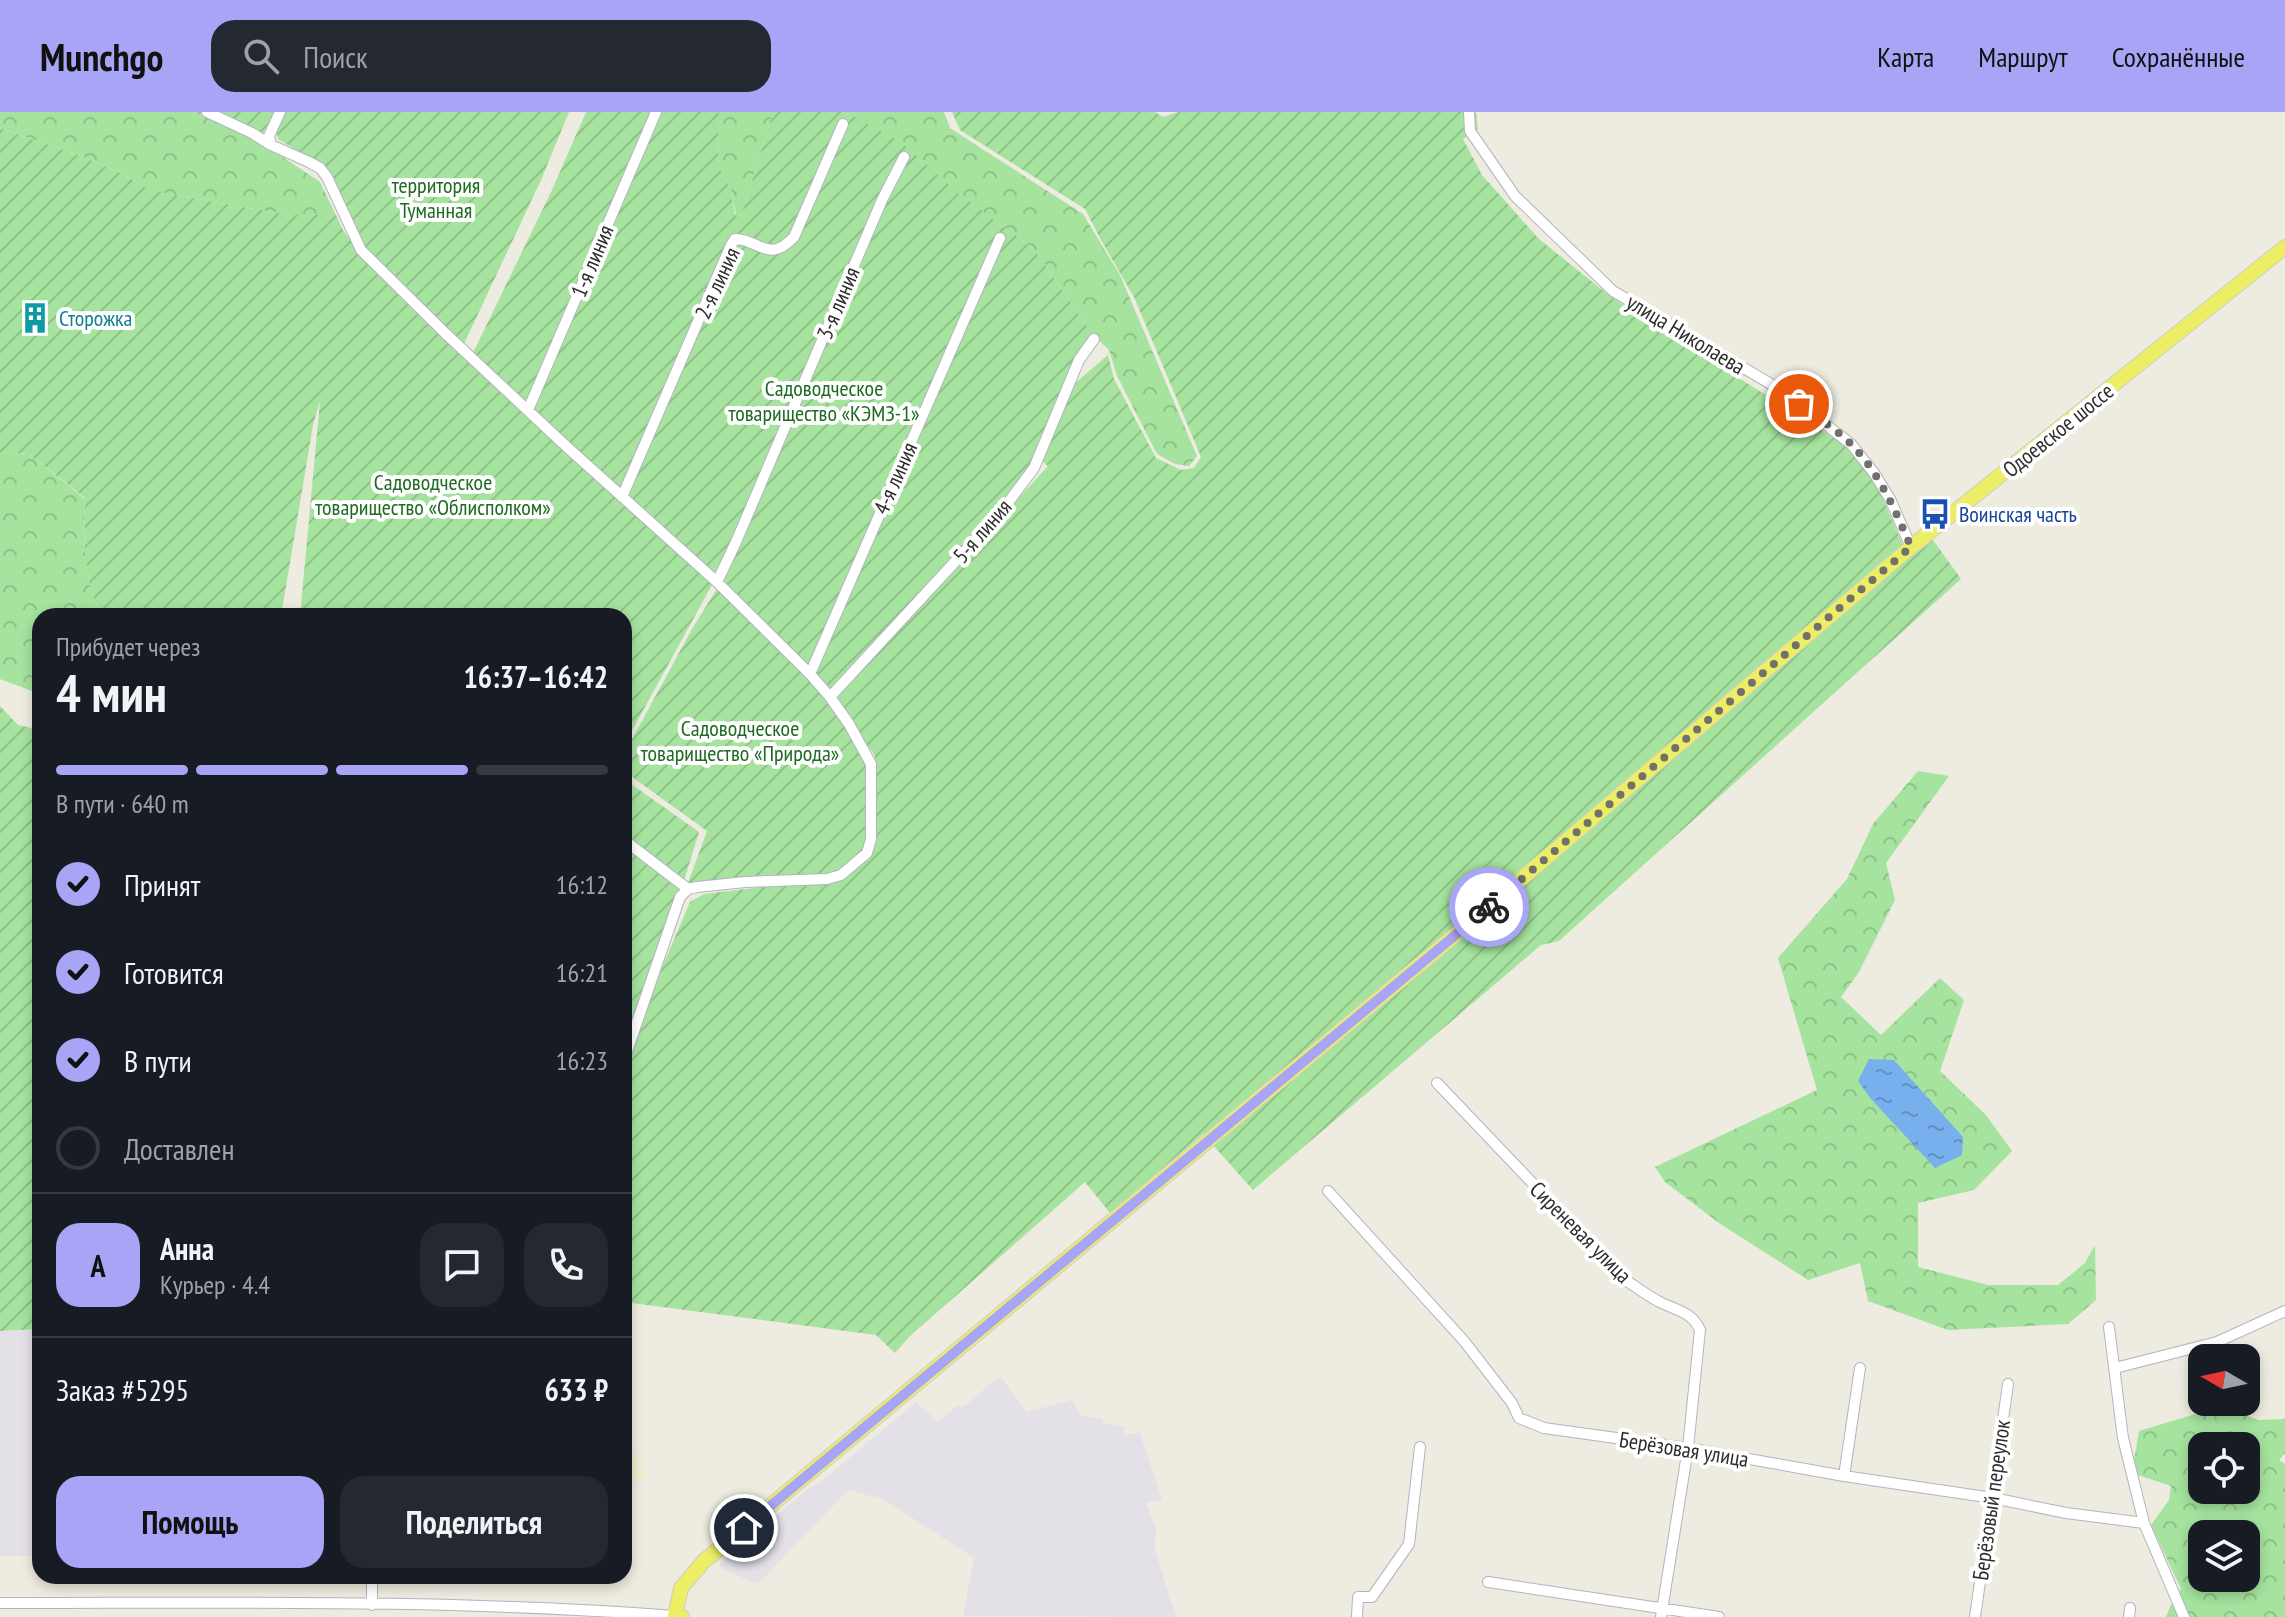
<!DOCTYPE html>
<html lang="ru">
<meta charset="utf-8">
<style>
:root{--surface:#171b24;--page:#242831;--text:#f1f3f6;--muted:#9ea1a6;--line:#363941;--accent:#a9a5f6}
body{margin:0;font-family:"PT Sans Narrow",sans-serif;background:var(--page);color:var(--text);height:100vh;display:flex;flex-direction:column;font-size:30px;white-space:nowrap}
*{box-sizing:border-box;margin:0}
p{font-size:26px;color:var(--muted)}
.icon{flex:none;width:44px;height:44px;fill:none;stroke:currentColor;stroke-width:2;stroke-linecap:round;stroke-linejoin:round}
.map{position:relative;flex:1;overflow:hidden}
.sheet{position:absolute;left:32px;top:496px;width:600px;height:976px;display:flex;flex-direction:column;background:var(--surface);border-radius:24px;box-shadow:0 4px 12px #0003}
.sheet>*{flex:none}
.needle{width:52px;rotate:279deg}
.tools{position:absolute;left:2188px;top:1232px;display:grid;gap:16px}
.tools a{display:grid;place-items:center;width:72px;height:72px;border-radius:16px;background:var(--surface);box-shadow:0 4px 12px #0003;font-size:40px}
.pin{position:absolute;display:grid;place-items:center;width:68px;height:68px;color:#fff;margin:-34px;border:4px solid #fff;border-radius:50%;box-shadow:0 2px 8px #0007}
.courier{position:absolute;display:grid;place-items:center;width:80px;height:80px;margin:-40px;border:6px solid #a9a5f6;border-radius:50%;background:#fff;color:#222;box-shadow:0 2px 10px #0007}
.summary em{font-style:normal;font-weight:700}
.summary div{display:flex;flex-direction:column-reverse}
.summary{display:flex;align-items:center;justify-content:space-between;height:136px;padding:0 24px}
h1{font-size:52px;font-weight:700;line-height:60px}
.bar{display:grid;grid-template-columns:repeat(4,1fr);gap:12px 8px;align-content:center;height:96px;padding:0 24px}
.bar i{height:10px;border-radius:6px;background:var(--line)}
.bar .active{background:var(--accent)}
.bar p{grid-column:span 4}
.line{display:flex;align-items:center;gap:20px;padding:0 24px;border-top:2px solid var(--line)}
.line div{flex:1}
.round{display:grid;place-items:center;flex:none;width:84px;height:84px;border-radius:24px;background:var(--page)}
ol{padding:0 24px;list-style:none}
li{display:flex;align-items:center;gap:24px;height:88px}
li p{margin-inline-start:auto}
li .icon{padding:8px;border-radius:50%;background:var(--accent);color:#111;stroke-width:4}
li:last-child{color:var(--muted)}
li i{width:44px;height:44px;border:4px solid var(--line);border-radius:50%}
.button{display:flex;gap:16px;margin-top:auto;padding:16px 24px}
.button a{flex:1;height:92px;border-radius:24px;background:var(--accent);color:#111;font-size:32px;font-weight:700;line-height:92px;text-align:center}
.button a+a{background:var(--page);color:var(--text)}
header{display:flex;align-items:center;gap:48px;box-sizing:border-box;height:112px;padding:0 40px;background:var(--accent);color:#111}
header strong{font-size:38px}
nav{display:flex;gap:44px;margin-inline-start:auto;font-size:28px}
.search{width:560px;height:72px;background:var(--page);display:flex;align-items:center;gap:20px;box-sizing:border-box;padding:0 28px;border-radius:24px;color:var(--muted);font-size:30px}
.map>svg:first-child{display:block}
.industrial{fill:#e4e0e7}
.education{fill:#efecd0}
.forest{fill:url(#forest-crowns);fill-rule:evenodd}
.garden{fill:url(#garden-furrows)}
.water{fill:url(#water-ripples)}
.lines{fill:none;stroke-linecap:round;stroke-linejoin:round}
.minor-casing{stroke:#b4b3c0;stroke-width:12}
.major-casing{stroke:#cdcdcd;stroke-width:16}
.minor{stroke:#fff;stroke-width:10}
.major{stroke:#ecee65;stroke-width:14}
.done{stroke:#71706c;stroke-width:8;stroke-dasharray:0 14.4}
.route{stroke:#a9a5f6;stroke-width:10}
.labels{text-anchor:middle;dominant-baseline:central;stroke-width:8;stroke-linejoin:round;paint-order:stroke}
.park-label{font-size:22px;fill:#1d6a20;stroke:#fff}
.street-label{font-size:22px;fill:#2d2d2d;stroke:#fff}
.culture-label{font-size:22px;fill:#0d838f;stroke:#fff;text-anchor:start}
.transit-label{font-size:22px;fill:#164399;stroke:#fff;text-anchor:start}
</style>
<header>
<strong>Munchgo</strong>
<div class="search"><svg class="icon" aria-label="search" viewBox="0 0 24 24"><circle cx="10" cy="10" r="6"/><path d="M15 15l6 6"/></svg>Поиск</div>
<nav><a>Карта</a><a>Маршрут</a><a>Сохранённые</a></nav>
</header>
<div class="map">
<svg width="2285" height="1505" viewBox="0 0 2285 1505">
<defs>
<pattern id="forest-crowns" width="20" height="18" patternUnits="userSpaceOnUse" patternTransform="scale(2)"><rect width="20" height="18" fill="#a5e39e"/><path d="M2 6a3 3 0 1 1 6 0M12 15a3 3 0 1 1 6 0" fill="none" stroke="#8ec388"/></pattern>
<pattern id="garden-furrows" width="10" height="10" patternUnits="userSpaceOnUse" patternTransform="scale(2)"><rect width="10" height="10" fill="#a5e39e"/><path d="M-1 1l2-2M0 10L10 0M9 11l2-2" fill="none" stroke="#8ec388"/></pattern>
<pattern id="water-ripples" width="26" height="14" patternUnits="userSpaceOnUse" patternTransform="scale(2)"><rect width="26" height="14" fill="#77b0ed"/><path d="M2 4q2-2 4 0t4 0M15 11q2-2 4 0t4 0" fill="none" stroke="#6290c0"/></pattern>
</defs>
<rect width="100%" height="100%" fill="#eeebe0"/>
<path class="industrial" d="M 40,1217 L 40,1444 L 0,1444 L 0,1219 Z
M 1000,1264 L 1027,1300 L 1072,1288 L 1081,1304 L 1103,1307 L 1103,1311 L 1125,1314 L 1123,1323 L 1140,1321 L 1162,1388 L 1146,1390 L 1156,1417 L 1155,1438 L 1176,1505 L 963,1504 L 974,1446 L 885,1388 L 848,1378 L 758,1472 L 724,1458 L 719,1453 L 809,1376 L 817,1373 L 916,1290 L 938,1310 L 957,1294 L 963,1295 Z"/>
<path class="education" d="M 624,1330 L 649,1363 L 624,1375 Z"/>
<path class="forest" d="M 0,0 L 193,0 L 259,29 L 320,70 L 336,103 L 289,103 L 152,79 L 119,60 L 75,42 L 0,16 Z
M 719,0 L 773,0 L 741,104 L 736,103 L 730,75 L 718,54 Z
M 845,0 L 944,0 L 950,16 L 1083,102 L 1120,163 L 1197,344 L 1189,354 L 1175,352 L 1157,342 L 1117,264 L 1109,238 L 1092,221 L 1033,136 Z
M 0,340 L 29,342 L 85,387 C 84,426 82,469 103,504 L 40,504 L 40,582 L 0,567 Z
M 1918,659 L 1949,664 L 1886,751 L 1895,788 L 1859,860 L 1841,885 L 1881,923 L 1940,866 L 1964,888 L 1940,959 L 1986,1003 L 2012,1039 L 1974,1078 L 1918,1091 L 1918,1155 L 1988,1173 L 2058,1173 L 2085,1151 L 2095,1133 L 2096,1188 L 2068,1212 L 1948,1218 L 1868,1189 L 1860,1151 L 1808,1168 L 1719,1111 L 1665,1070 L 1655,1055 L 1817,978 L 1778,846 L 1847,767 L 1873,712 Z
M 2222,1294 L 2258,1308 L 2285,1307 L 2285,1341 L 2279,1348 L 2285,1352 L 2285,1505 L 2166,1505 L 2170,1495 L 2181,1477 L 2151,1413 L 2169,1388 L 2171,1374 L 2132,1361 L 2139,1319 ZM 2202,1334 L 2246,1334 L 2246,1378 L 2202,1378 ZM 2202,1422 L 2246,1422 L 2246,1466 L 2202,1466 Z"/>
<path class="garden" d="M 193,0 L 274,0 L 259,29 Z
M 286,0 L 569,0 L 541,68 L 462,236 L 366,141 L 325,55 L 278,27 L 276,19 Z
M 586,0 L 719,0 L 718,54 L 730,75 L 735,103 L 741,104 L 773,0 L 845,0 L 900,29 L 960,83 L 1033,136 L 1092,221 L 1079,240 L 1030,356 L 1003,394 L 831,580 L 472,243 L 552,78 Z
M 952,0 L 1155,0 L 1163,5 L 1178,0 L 1476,0 L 1478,18 L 1463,27 L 1482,63 L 1539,127 L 1611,185 L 1845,333 L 1872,362 L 1909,447 L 1933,428 L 1961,467 L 1559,829 L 1541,833 L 1253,1078 L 1203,1022 L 1110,1101 L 1085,1070 L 909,1225 L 895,1241 L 876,1223 L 624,1190 L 624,960 L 661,858 L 690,790 L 704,782 L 845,765 L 866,749 L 875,723 L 875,644 L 835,587 L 1048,354 L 1041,348 L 1074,272 L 1108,243 L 1114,267 L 1156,346 L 1181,358 L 1194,356 L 1201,345 L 1134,185 L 1101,128 L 1085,97 L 960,18 Z
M 0,16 L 75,42 L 119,60 L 152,79 L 289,103 L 336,103 L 343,118 L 364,146 L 713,471 L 624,633 L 624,504 L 300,504 L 320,289 L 313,313 L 281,504 L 103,504 C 82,469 84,426 85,386 L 29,342 L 0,340 Z
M 718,475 C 765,522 847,591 867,655 C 872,672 868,710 868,729 L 865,740 L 834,763 L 688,771 L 707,719 L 624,659 L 624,642 L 692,517 Z
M 0,594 L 18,613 L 40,618 L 40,1217 L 0,1219 Z
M 624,667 L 699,720 L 683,772 L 624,934 Z"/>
<path class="water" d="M 1869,947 L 1894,948 L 1963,1025 L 1962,1043 L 1935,1056 L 1871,987 L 1858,969 Z"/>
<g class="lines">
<defs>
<path id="minor" d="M 207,0 L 252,21 L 271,33
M 280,0 L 269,24 L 271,33 L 309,50 L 320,56 L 327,65 L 361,138 L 445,221 L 567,335 L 717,470 L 810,562 L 830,585 L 849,612 L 871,652 L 871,727 L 867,741 L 841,763 L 827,767 L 745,770 L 697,775 L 688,777 L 680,785 L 624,948
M 1469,0 L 1470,19 L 1515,84 L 1613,179 L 1781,278 L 1851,332 L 1874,361 L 1890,387 L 1911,435
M 528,298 L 656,0
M 622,385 L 731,133 L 735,127 C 761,128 768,152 794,125 L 843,12
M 717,470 L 736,430 L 882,88 L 904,45
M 810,562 L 1000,126
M 830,585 L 1001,400 L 1034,356 L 1079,248 L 1094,227
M 624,728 L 688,777
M 1437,971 L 1624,1167 C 1635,1174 1646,1183 1658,1189 C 1674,1198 1692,1199 1700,1218 L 1688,1336 L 1661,1505
M 1328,1079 L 1464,1229 L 1512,1291 L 1519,1306 L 1544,1316 L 1688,1336 L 1844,1364 L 1993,1386 L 2066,1401 L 2144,1411
M 2109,1215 L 2123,1326 L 2144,1411 L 2184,1505
M 2115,1256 L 2217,1230 L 2285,1199
M 1844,1364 L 1860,1256
M 372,1464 L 372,1493
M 1488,1470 L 1719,1505
M 0,1491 C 225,1491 451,1487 675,1504
M 1357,1505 L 1358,1485 L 1372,1485 L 1409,1432 L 1420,1335
M 1975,1505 L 2008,1272
M 2129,1505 L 2130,1496"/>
<path id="major" d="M 682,1505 L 675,1504 L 681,1476 L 704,1449 L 1460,819 L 1911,435 L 2285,135"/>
</defs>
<use href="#minor" class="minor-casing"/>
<use href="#major" class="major-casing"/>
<use href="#minor" class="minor"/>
<use href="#major" class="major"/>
</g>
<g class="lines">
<path class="done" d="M 1489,795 L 1911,435 C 1895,398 1879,360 1850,331 C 1835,316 1816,305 1799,292"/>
<path class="route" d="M 744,1416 L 1489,795"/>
</g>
<defs>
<symbol id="building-bare" viewBox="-9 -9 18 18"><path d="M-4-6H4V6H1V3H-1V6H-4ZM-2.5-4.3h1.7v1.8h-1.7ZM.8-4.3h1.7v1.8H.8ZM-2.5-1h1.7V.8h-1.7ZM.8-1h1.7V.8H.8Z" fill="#0f9aa8" stroke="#fff" stroke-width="2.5" paint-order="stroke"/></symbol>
<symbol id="bus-bare" viewBox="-9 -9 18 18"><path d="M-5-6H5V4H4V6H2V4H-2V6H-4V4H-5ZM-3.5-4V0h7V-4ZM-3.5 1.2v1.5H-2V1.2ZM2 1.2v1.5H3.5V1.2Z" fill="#1a4fb4" stroke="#fff" stroke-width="2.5" paint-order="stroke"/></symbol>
</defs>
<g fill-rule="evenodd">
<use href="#building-bare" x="13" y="184" width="44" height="44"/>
<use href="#bus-bare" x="1913" y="380" width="44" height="44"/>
</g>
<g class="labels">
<g class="park-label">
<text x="436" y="73">территория<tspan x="436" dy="25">Туманная</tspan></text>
<text x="824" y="276">Садоводческое<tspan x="824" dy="25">товарищество «КЭМЗ-1»</tspan></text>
<text x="433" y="370">Садоводческое<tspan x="433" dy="25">товарищество «Облисполком»</tspan></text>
<text x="740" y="616">Садоводческое<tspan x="740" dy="25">товарищество «Природа»</tspan></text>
</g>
<g class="street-label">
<text transform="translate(592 149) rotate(-67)">1-я линия</text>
<text transform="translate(717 171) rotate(-65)">2-я линия</text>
<text transform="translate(838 191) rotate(-67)">3-я линия</text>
<text transform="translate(1686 222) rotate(31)">улица Николаева</text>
<text transform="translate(2058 318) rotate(-39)">Одоевское шоссе</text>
<text transform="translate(895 366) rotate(-66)">4-я линия</text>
<text transform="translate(982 419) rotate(-49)">5-я линия</text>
<text transform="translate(1581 1120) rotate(45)">Сиреневая улица</text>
<text transform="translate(1684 1337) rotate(9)">Берёзовая улица</text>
<text transform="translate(1991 1388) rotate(-82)">Берёзовый переулок</text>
</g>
<g class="culture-label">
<text x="59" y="206">Сторожка</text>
</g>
<g class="transit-label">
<text x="1959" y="402">Воинская часть</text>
</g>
</g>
</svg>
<div class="tools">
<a><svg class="needle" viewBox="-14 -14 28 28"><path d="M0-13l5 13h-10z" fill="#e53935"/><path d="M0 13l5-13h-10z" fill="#9ea1a6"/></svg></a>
<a><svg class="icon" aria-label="locate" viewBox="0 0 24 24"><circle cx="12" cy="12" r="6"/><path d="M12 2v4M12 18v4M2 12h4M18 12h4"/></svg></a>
<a><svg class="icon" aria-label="layers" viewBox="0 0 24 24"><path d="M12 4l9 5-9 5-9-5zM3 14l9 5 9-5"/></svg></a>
</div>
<div class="pin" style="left:1799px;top:292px;background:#ea580c"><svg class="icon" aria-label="bag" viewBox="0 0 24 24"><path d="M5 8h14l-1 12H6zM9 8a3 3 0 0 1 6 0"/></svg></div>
<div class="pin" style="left:744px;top:1416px;background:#1f2937"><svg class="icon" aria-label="home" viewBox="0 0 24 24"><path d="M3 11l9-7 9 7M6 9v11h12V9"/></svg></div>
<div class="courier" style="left:1489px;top:795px"><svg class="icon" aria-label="bike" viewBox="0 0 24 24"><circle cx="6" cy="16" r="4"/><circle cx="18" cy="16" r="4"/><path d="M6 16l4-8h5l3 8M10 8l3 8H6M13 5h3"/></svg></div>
<section class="sheet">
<div class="summary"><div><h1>4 мин</h1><p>Прибудет через</p></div><em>16:37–16:42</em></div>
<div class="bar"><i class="active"></i><i class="active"></i><i class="active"></i><i></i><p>В пути · 640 m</p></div>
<ol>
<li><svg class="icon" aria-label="check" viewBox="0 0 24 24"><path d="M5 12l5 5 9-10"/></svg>Принят<p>16:12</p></li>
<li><svg class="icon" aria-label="check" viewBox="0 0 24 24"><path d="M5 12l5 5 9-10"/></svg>Готовится<p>16:21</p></li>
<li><svg class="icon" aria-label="check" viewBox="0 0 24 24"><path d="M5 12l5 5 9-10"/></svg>В пути<p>16:23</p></li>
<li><i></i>Доставлен</li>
</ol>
<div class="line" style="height:144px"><b class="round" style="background:var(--accent);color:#111">А</b><div><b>Анна</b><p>Курьер · 4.4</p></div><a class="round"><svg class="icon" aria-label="chat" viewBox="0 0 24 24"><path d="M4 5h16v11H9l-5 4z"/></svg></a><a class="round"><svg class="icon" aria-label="phone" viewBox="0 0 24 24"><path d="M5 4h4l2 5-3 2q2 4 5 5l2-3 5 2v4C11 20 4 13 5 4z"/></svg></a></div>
<div class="line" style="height:104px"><div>Заказ #5295</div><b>633 ₽</b></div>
<div class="button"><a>Помощь</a><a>Поделиться</a></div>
</section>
</div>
